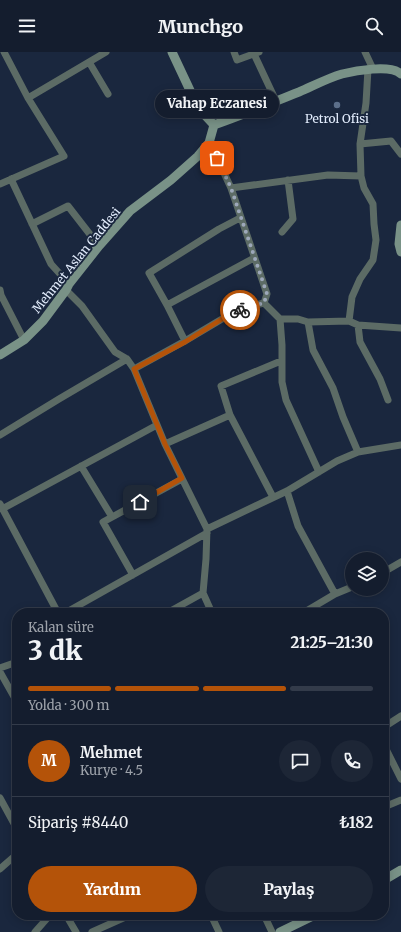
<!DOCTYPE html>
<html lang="tr">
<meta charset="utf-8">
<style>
:root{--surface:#141d2e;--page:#1d2636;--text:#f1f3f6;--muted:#9da2aa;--line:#333b4a;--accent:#b45309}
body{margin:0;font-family:Merriweather,serif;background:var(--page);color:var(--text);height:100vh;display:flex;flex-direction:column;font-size:15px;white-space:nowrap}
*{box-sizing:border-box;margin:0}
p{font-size:13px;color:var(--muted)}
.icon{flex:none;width:22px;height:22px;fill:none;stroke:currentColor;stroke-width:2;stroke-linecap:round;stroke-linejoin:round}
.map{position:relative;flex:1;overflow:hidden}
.side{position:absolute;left:12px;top:556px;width:377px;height:312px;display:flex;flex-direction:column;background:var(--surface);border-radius:16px;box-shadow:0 2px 10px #0003,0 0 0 1px var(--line)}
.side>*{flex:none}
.fabs{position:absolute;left:345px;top:500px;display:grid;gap:8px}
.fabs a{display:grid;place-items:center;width:44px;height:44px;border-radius:50%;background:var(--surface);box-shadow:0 2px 10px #0003,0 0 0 1px var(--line);font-size:20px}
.pin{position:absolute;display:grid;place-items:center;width:34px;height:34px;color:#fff;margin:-17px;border-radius:8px;box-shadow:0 2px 6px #0006}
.courier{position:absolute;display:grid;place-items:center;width:40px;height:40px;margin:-20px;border:3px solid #b45309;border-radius:50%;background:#fff;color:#222;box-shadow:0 1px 5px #0007}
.bubble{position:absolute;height:28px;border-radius:14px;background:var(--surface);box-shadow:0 2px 10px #0003,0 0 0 1px var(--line);font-size:13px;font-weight:800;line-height:28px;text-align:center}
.overview em{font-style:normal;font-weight:800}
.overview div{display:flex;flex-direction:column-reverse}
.overview{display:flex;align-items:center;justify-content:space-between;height:68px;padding:0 16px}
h1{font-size:26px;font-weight:800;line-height:30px}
.bar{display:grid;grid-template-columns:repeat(4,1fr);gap:6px 4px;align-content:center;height:48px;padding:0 16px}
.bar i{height:5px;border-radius:3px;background:var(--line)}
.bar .active{background:var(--accent)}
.bar p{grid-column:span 4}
.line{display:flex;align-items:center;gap:10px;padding:0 16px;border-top:1px solid var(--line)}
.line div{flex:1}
.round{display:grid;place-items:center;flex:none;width:42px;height:42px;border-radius:21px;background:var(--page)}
.cta{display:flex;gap:8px;margin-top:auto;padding:8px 16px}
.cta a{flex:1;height:46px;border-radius:24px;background:var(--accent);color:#fff;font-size:16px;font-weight:800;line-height:46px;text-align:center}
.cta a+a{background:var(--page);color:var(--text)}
header{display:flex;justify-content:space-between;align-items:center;height:52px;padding:0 16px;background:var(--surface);font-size:18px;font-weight:800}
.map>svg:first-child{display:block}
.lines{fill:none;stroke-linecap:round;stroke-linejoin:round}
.street{stroke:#5c6b65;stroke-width:7}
.secondary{stroke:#799287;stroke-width:9}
.done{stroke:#9da8ba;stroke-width:4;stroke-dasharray:0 7.2}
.route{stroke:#b45309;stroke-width:5}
.service-dot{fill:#5c6f8a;stroke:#1a273e;stroke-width:1.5}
.labels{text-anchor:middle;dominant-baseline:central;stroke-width:4;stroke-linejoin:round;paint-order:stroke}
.poi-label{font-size:12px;fill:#e3edfd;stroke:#1a273e}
.street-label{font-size:12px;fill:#e3edfd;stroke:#1a273e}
</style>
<header><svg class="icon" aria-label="menu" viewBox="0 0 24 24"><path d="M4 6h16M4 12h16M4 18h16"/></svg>Munchgo<svg class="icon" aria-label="search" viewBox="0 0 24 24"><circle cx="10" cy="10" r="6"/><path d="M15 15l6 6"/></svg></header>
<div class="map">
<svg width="401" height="880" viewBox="0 0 401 880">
<rect width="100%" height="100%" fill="#1a273e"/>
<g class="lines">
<path class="street" d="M 234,0 L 237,8 L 259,0
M 365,0 L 373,17
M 254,2 L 276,49
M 89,10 L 108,42
M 28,46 L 106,0
M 209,91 L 217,106 L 231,136 L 267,242 L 264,251 L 280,267 L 282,293 L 282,330 L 286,348 L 319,420
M 360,92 L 391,89 L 401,102
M 11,127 L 51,212 L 69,232
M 0,132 L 64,104 L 28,46 L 4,0
M 231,136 L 328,123 L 361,124
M 32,172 L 68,154 L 99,194
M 282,180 L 293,167 L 288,128
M 0,238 L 1,243 L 24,288
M 66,238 L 82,254 L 115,300 L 127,307 L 134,317 L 165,392 L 207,477 L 206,507 L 203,541 L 212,561
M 167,253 L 254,206
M 280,267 L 298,267 L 308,270 L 349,269 L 358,273 L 401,276
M 349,269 L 352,245 L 360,227 L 373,208 L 376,188 L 374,172 L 373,152 L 364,136 L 361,124 L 360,92 L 366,51 L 368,17
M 308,270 L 313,298 L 333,336 L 343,365 L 358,400
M 358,273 L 360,290 L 380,327 L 388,348
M 185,289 L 167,253 L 149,221 L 219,177 L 240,166
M 134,317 L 185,289 L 222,267 L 247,255 L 264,251
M 0,383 L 59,347 L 127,307
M 165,392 L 230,363
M 81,414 L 112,465
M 287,439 L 298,474 L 335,542
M 273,445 L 230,363 L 221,334 L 281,309
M 0,452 L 58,561
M 2,457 L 157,373
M 207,477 L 287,439 L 337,409 L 358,400 L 401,393
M 382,521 L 401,510
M 133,523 L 103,470 L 182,427
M 65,561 L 207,481
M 167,561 L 203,541
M 303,561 L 335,542 L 352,535
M 0,616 L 17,610
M 0,620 L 17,650
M 384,675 L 401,664
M 384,693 L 401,727
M 0,746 L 17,777
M 384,755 L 401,748
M 0,817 L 17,802
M 66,863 L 76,880
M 211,863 L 219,880
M 264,863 L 272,880
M 35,880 L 50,863
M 92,880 L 130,863"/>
<path class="secondary" d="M 172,0 L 195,49 L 201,59 L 214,73
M 214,73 C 243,63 271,51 299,40 C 313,34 328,26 342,22 C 354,19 391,12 401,22
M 401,173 L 399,192 L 401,200
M 0,303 L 24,288 L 43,269 L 66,238 L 69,232 L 99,194 L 130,159 L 171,128 L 198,104 L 209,91 L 214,73
M 384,828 L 401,818
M 280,880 L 315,863"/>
</g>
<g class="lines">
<path class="done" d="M 217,106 L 231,136 L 267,242 L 264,251 L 247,255 L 240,258"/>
<path class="route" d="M 140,450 L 182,426 L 165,392 L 134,317 L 185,290 L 222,267 L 240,258"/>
</g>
<circle class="service-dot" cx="337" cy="53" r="4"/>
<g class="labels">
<g class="poi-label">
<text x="337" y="66">Petrol Ofisi</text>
</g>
<g class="street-label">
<text transform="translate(76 208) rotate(-51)">Mehmet Aslan Caddesi</text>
</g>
</g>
</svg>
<div class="fabs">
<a><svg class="icon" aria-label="layers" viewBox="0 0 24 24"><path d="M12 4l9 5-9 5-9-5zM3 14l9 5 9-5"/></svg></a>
</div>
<div class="pin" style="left:217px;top:106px;background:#ea580c"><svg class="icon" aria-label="bag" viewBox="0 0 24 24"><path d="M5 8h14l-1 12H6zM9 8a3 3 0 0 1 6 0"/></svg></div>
<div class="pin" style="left:140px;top:450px;background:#1f2937"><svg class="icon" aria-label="home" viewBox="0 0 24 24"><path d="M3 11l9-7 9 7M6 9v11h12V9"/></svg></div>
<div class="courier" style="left:240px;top:258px"><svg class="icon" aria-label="bike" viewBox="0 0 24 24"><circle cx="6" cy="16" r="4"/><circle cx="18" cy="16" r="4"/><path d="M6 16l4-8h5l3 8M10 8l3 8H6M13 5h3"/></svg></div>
<div class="bubble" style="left:155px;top:38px;width:124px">Vahap Eczanesi</div>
<section class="side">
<div class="overview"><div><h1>3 dk</h1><p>Kalan süre</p></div><em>21:25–21:30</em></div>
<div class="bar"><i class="active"></i><i class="active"></i><i class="active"></i><i></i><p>Yolda · 300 m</p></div>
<div class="line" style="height:72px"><b class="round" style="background:var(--accent);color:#fff">M</b><div><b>Mehmet</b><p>Kurye · 4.5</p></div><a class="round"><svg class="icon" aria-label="chat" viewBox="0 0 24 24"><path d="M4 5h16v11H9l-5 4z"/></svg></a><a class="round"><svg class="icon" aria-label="phone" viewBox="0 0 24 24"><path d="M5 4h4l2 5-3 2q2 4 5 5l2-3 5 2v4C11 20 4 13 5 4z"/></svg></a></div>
<div class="line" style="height:52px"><div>Sipariş #8440</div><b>₺182</b></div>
<div class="cta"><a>Yardım</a><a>Paylaş</a></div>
</section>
</div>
